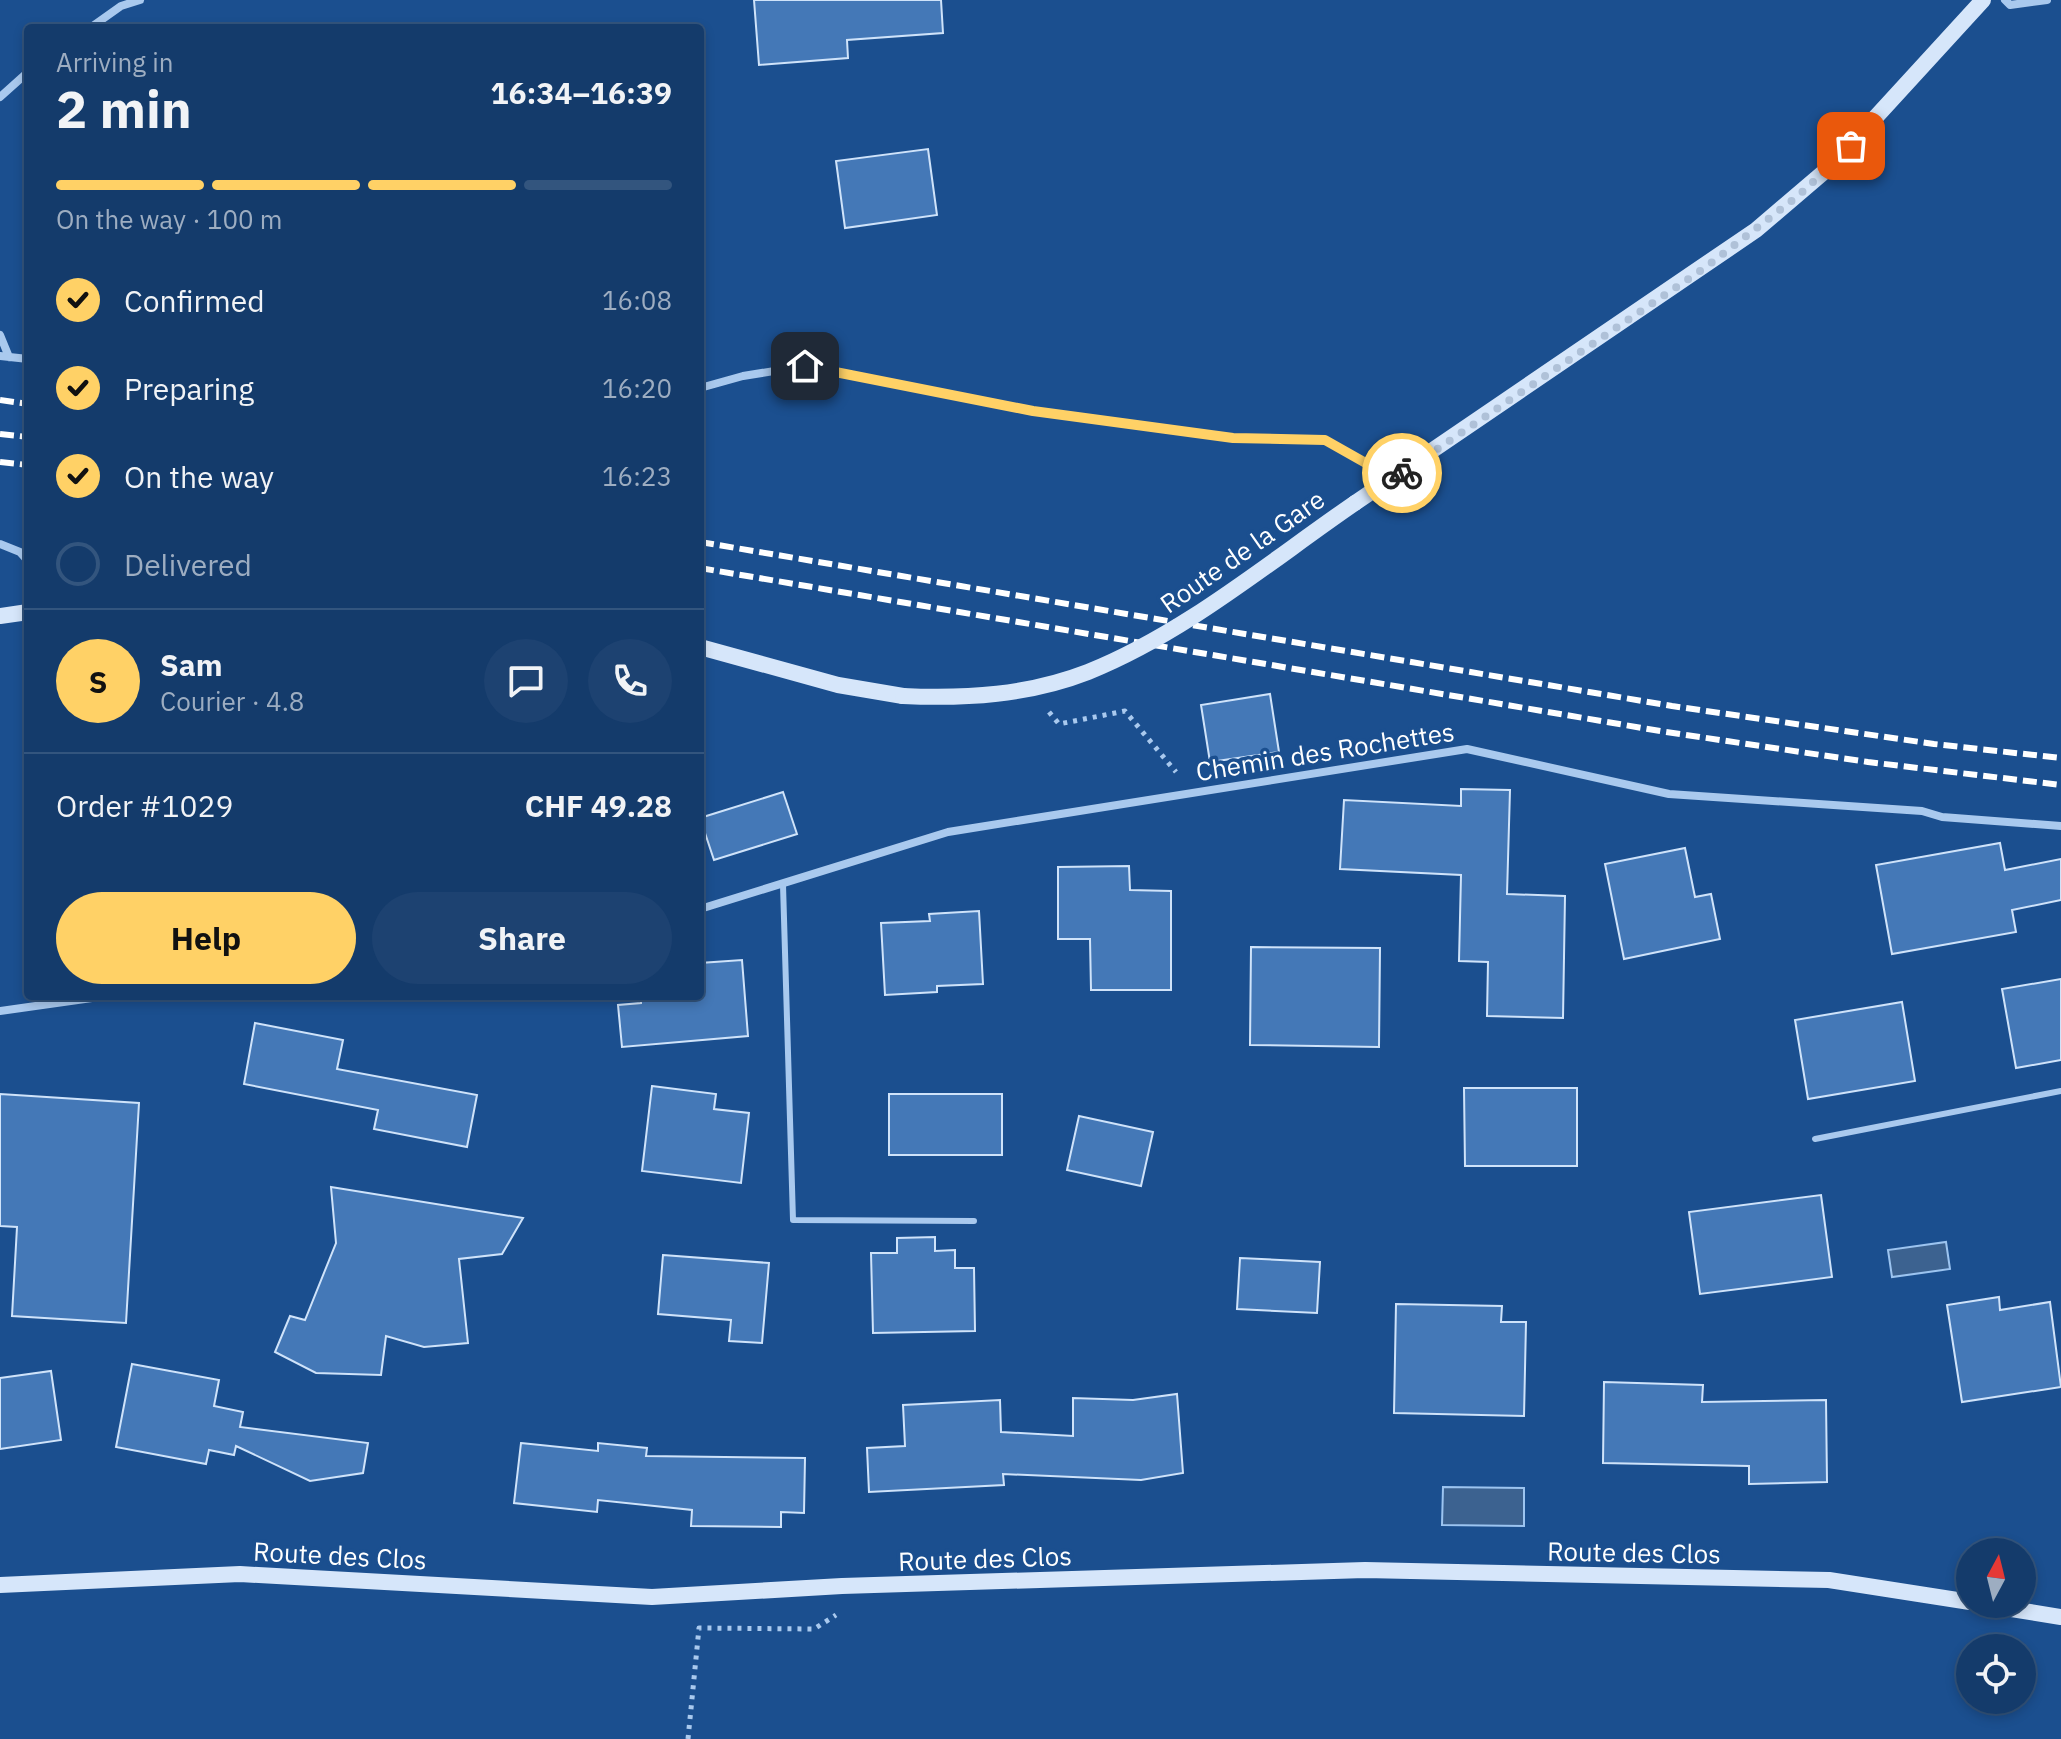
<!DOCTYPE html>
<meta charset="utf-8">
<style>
:root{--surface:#143b6b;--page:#1d4271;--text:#f1f3f6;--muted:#9dadc1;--line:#33557e;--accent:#ffd166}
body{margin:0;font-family:"IBM Plex Sans",sans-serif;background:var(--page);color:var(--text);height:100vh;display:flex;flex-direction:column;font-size:30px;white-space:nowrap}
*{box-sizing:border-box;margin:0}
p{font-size:26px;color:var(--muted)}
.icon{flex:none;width:44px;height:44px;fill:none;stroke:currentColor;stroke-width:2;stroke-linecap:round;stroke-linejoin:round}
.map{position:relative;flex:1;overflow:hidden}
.sheet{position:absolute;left:24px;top:24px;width:680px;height:976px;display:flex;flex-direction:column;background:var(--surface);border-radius:8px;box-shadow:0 4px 12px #0003,0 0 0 2px var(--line)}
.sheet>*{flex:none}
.needle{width:52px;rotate:7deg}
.controls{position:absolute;left:1956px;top:1538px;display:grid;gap:16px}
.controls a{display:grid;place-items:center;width:80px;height:80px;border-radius:50%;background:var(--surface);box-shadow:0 4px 12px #0003,0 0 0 2px var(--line);font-size:40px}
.pin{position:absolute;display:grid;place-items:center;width:68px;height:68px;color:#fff;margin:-34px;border-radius:16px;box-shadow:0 4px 12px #0006}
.courier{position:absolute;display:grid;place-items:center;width:80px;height:80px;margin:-40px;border:6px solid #ffd166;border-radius:50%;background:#fff;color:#222;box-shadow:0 2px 10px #0007}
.summary em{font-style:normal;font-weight:700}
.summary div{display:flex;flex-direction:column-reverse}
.summary{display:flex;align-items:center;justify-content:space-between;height:136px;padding:0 32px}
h1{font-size:52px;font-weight:700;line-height:60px}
.bar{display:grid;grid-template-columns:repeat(4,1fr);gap:12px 8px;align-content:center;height:96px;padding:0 32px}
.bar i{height:10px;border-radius:6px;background:var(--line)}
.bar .active{background:var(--accent)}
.bar p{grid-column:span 4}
.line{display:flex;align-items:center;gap:20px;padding:0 32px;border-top:2px solid var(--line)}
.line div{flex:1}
.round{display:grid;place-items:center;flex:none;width:84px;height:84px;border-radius:42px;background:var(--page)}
ol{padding:0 32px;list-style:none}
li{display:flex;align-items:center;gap:24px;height:88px}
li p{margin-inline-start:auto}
li .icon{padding:8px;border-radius:50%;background:var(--accent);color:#111;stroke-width:4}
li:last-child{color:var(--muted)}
li i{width:44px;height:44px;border:4px solid var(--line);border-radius:50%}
.primary-button{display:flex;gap:16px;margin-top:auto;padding:16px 32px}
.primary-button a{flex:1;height:92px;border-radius:48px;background:var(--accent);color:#111;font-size:32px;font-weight:700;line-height:92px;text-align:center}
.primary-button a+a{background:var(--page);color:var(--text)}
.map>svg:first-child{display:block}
.water{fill:#3c6290;stroke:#9cc4f0;stroke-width:2}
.building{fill:#4478b7;stroke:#cfe3fa;stroke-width:2}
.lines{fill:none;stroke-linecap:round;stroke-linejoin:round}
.path{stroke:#a9c9ee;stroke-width:5;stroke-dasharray:4 6;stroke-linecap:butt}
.lane{stroke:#a9c9ee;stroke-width:6}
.street{stroke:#a9c9ee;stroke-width:8}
.secondary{stroke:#d6e6fa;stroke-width:16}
.rail{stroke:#fff;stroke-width:6;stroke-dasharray:14 6;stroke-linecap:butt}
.secondary-bridge{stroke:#d6e6fa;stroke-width:16}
.done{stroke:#afc1d8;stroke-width:8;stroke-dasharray:0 14.4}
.route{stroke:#ffd166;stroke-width:10}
.labels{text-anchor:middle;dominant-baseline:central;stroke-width:7;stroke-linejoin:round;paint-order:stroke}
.street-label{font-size:26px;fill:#fff;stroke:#1b4f8f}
</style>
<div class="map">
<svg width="2061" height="1739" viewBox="0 0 2061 1739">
<rect width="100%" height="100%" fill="#1b4f8f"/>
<path class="water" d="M 1946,1242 L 1950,1269 L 1892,1277 L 1888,1250 Z
M 1443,1487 L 1524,1488 L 1524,1526 L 1442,1525 Z"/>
<path class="building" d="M 754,0 L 941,0 L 943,33 L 847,40 L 848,58 L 759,65 Z
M 928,149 L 937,215 L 845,228 L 836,161 Z
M 1270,694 L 1279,752 L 1210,762 L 1201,705 Z
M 1461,789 L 1510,790 L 1507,894 L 1565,896 L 1563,1018 L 1487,1016 L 1488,962 L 1459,961 L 1461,875 L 1340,869 L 1344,800 L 1461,806 Z
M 783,792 L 797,834 L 714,860 L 700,818 Z
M 2000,843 L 2005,870 L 2061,859 L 2061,900 L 2012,910 L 2016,932 L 1892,954 L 1876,865 Z
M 1685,848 L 1695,897 L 1711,894 L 1720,939 L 1624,959 L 1605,864 Z
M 1129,866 L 1130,890 L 1171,891 L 1171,990 L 1091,990 L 1090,939 L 1058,939 L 1058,867 Z
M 979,911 L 983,984 L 937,986 L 937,992 L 885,995 L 881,923 L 930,921 L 929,914 Z
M 1251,947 L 1380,948 L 1379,1047 L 1250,1045 Z
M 742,960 L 748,1036 L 622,1047 L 618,1005 L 641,1003 L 641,996 L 700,996 L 700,963 Z
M 2061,979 L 2061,1060 L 2016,1068 L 2002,989 Z
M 1902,1002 L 1915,1081 L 1808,1099 L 1795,1020 Z
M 255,1023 L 343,1040 L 337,1069 L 477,1095 L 467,1147 L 374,1129 L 378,1110 L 244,1084 Z
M 652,1086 L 716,1094 L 714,1109 L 749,1113 L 741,1183 L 642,1171 Z
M 1464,1088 L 1577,1088 L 1577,1166 L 1465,1166 Z
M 0,1094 L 139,1103 L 126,1323 L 12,1316 L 17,1227 L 0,1226 Z
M 889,1094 L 1002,1094 L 1002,1155 L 889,1155 Z
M 1079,1116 L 1153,1132 L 1141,1186 L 1067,1170 Z
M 331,1187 L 523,1218 L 502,1254 L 459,1259 L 468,1343 L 424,1347 L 386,1336 L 381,1375 L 316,1373 L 275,1352 L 290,1316 L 305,1320 L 336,1243 Z
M 1821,1195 L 1832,1277 L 1700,1294 L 1689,1212 Z
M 935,1237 L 935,1251 L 955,1250 L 955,1268 L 974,1268 L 975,1331 L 873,1333 L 871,1253 L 897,1253 L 897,1238 Z
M 663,1255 L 769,1263 L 762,1343 L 729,1341 L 731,1320 L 658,1314 Z
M 1240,1258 L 1320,1262 L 1317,1313 L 1237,1309 Z
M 1999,1297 L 2000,1310 L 2050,1302 L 2061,1387 L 1962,1402 L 1947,1305 Z
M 1396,1304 L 1502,1306 L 1501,1322 L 1526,1322 L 1524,1416 L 1394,1413 Z
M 132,1364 L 219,1380 L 214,1406 L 243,1412 L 240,1427 L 368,1443 L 363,1473 L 310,1481 L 236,1446 L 234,1455 L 209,1450 L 206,1464 L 116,1447 Z
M 51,1371 L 61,1440 L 0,1449 L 0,1378 Z
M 1604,1382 L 1703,1385 L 1702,1402 L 1826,1400 L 1827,1482 L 1749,1484 L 1749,1466 L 1603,1463 Z
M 1177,1394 L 1183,1473 L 1141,1480 L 1003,1474 L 1004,1485 L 869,1492 L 867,1448 L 905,1446 L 903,1405 L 1000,1400 L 1001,1432 L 1073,1436 L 1073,1398 L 1133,1400 Z
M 521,1443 L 598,1451 L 598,1443 L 647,1448 L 646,1456 L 805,1458 L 804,1513 L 781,1512 L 781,1527 L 691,1526 L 692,1510 L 598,1500 L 597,1512 L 514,1503 Z"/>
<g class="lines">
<path class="path" d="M 1049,712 L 1059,724 L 1125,711 L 1176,772
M 688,1739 L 699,1628 L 814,1629 L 836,1615"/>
<path class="lane" d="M 783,885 L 793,1220 L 974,1221
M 1815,1139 L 2061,1091"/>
<path class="street" d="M 2005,0 L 2010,5 L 2047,0
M 90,28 L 121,6 L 140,0
M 0,97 L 28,72
M 0,335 L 9,357
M 0,356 L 28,359
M 700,388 L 743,376 L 805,366 L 1033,411 L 1233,438 L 1325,440 L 1392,478
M 0,544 L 20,552 L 28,561
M 700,909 L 948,832 L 1467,749 L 1669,794 L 1922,811 L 1942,817 L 2061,826
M 0,1011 L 106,996"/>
<path class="secondary" d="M 1355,503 L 1756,230 L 1831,166 L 1983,0
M 0,616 L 28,612
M 700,647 L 838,685 L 903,696
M 0,1585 L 240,1574 L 652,1597 L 842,1586 L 1365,1570 L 1829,1580 L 1970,1602
M 1980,1604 L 2061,1617"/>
<path class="rail" d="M 0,400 L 28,404
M 0,434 L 28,437
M 0,462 L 28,465
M 700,542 L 1672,706 L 1934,744 L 2061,758
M 700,568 L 1666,732 L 1868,762 L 2061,785"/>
<path class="secondary-bridge" d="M 903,696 C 966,699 1029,695 1088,672 C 1185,633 1269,562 1355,503"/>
</g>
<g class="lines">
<path class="done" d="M 1402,473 L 1706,267 L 1798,196 L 1851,146"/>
<path class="route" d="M 805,366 L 1033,411 L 1233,438 L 1325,440 L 1394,479 L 1402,473"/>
</g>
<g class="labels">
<g class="street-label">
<text transform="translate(1242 551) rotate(-35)">Route de la Gare</text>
<text transform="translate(1325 751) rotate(-9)">Chemin des Rochettes</text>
<text transform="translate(1634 1552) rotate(1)">Route des Clos</text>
<text transform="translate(340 1555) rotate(3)">Route des Clos</text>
<text transform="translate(985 1558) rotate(-2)">Route des Clos</text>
</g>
</g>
</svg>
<div class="controls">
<a><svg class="needle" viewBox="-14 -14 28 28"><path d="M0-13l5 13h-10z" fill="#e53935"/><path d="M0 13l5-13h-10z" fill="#9dadc1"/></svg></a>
<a><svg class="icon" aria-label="locate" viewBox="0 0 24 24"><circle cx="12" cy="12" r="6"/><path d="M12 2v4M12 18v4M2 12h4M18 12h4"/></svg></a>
</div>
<div class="pin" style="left:1851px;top:146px;background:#ea580c"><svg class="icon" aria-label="bag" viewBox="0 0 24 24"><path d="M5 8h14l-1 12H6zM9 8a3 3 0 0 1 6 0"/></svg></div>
<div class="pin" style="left:805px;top:366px;background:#1f2937"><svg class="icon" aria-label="home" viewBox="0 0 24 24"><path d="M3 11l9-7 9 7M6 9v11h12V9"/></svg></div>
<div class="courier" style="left:1402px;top:473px"><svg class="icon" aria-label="bike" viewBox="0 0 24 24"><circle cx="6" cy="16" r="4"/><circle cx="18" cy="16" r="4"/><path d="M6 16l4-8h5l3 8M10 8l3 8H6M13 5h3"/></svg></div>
<section class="sheet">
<div class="summary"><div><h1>2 min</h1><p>Arriving in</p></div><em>16:34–16:39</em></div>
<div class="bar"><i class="active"></i><i class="active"></i><i class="active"></i><i></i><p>On the way · 100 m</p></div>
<ol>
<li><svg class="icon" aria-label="check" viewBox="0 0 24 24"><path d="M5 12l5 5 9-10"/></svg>Confirmed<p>16:08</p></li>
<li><svg class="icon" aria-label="check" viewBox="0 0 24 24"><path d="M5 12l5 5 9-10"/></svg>Preparing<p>16:20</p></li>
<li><svg class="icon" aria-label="check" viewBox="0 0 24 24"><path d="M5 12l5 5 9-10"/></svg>On the way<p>16:23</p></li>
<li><i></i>Delivered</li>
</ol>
<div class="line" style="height:144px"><b class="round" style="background:var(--accent);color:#111">S</b><div><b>Sam</b><p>Courier · 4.8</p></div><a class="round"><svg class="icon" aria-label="chat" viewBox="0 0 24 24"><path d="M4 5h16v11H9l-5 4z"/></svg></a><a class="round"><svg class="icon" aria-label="phone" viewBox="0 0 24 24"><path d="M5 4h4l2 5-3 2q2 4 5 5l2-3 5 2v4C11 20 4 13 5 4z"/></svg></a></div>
<div class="line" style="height:104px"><div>Order #1029</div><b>CHF 49.28</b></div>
<div class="primary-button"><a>Help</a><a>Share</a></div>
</section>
</div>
